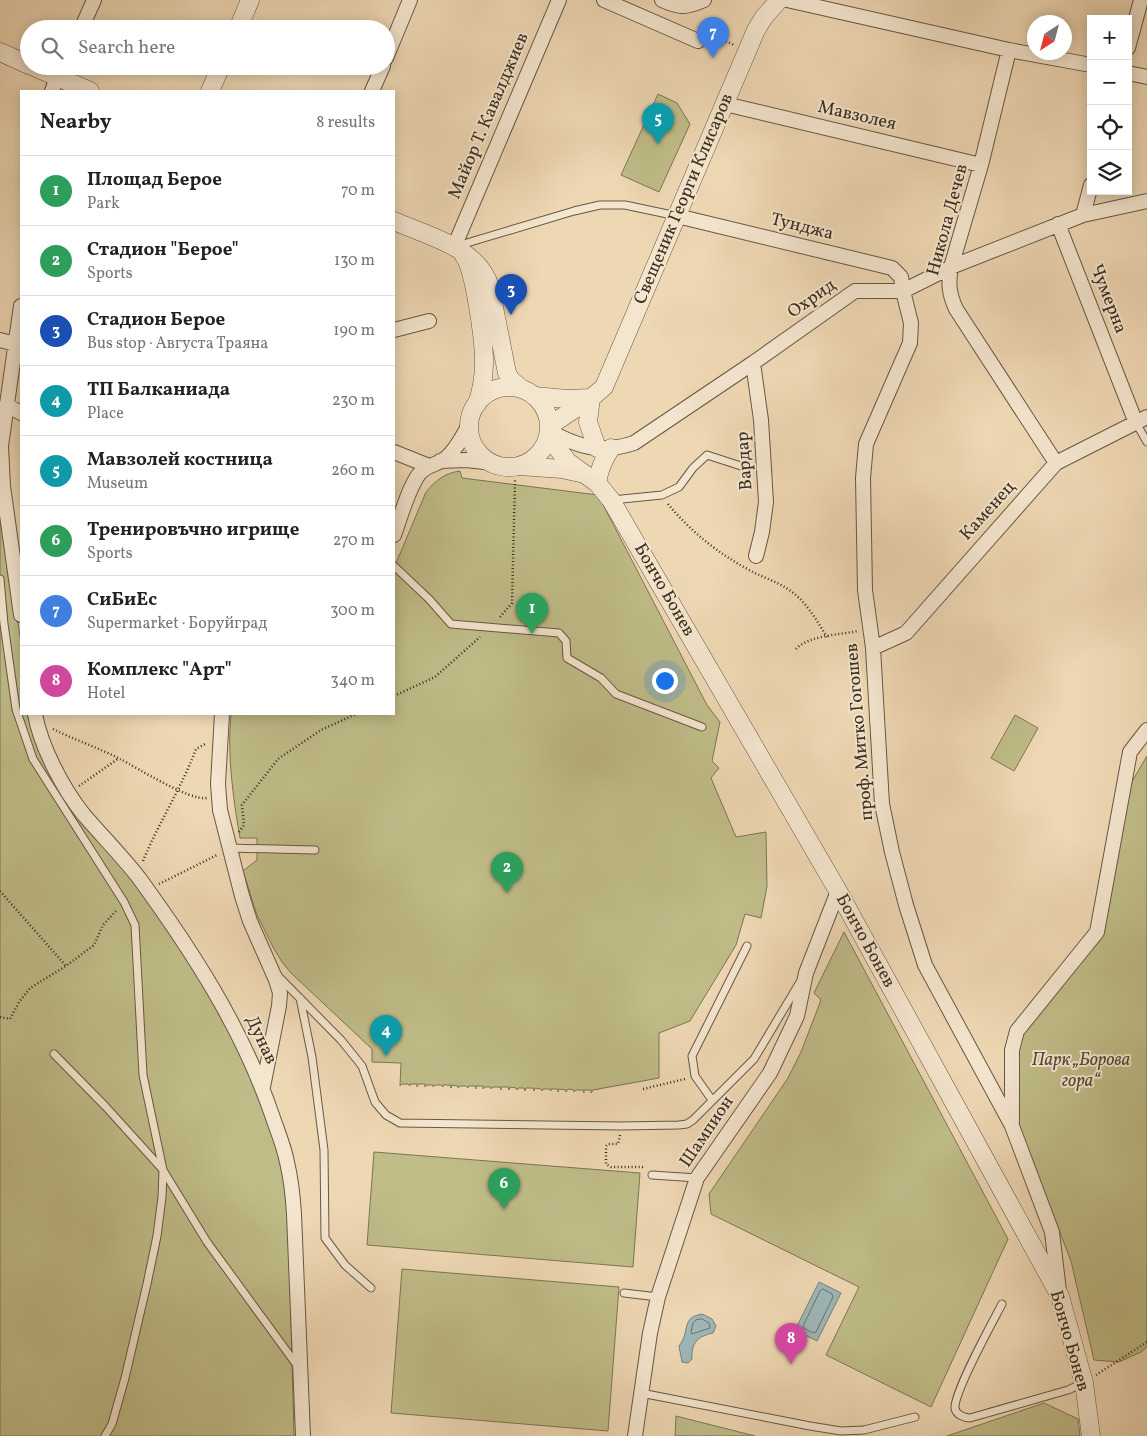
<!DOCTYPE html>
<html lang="en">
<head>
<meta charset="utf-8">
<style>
	:root { --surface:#fff; --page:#f6f6f6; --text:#222; --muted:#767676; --line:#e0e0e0; --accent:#8f2418 }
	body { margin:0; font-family:Vollkorn,serif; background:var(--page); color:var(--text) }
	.controls { position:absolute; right:15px; top:15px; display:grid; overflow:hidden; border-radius:0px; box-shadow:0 2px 12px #0003 }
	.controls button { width:45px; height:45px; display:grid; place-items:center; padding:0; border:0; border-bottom:1px solid var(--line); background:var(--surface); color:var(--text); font:25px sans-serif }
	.compass { position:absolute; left:1027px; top:15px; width:45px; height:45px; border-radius:50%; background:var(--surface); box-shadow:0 2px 12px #0003; rotate:216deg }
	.you { position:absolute; left:664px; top:680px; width:18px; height:18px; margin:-12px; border:4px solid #fff; border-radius:50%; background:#1a73e8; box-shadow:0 0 0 8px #1a73e833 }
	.badge { display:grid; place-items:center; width:32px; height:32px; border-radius:50%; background:var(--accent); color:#fff; font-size:16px; font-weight:700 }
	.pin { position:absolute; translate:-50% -41px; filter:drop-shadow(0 1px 2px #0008) }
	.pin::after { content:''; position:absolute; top:26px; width:18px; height:15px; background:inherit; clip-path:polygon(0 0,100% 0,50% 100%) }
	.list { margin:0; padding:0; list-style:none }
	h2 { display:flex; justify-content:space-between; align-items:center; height:65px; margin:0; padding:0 20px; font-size:21px }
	h2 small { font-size:16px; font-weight:400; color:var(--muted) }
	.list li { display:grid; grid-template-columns:32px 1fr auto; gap:15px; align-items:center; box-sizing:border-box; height:70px; padding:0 20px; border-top:1px solid var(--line) }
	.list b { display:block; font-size:19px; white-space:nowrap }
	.list p { margin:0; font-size:16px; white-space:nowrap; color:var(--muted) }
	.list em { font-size:16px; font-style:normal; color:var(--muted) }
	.icon { flex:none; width:28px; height:28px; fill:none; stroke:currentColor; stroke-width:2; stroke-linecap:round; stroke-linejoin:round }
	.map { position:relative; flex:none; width:1147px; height:1436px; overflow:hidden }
	.search { position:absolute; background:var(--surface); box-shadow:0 2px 12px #0003; left:20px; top:20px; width:375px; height:55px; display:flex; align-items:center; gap:12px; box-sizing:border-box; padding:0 18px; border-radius:28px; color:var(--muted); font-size:19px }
	.panel { position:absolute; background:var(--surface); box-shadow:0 2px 12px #0003; left:20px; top:90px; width:375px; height:625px; border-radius:0px }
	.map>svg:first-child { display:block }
	.green { fill:#bfbc88; stroke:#7c7554 }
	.water { fill:#9eb7b7; stroke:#76807a }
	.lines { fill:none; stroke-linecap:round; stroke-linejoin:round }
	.shore { stroke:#6c726b; stroke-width:1 }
	.service-casing { stroke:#665844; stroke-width:9 }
	.minor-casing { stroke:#665844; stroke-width:16 }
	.tertiary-casing { stroke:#665844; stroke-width:19 }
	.path { stroke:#392e1f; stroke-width:2.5; stroke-dasharray:1 2.5; stroke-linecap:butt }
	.service { stroke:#f4e5ce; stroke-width:7 }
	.minor { stroke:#f4e5ce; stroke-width:14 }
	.tertiary { stroke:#f4e5ce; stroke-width:18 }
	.labels { text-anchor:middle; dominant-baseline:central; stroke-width:4; stroke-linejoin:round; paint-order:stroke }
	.street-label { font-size:18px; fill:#392e1f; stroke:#f4e5ce }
	.park-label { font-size:18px; font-style:italic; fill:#544a34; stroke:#f4e5ce }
</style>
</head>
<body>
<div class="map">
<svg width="1147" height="1436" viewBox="0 0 1147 1436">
	<rect width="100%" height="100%" fill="#eed7b3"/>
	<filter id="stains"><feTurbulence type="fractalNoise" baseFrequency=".004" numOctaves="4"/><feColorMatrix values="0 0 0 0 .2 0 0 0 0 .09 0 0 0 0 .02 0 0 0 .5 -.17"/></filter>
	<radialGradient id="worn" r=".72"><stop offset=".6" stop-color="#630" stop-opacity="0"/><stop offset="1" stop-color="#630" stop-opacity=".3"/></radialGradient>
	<path class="green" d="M658,94L677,103L690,124L659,192L621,175Z
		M460,471L462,478L598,495L707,705L720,722L712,761L719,768L711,778L736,837L766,832L767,886L761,918L745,914L736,945L690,1021L659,1033V1078L593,1090L591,1093V1090H584V1093L583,1090H576L574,1092V1090L568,1089L566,1092V1090L559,1089L558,1092V1089H551V1091L549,1089H543L542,1091L541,1089L535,1088L534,1091L533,1088H526L525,1091L524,1088H518L517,1090L516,1088L510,1087L509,1090L508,1087H501V1090L500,1087H493L491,1089V1087H485L483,1089V1086H476V1089L475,1086H468V1088L466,1086H460L458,1088V1086L452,1085L451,1088L450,1085H443V1087L441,1085H435L433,1087V1085H426L425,1087V1084H418L417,1087V1084H410V1086L408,1084H402L400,1086L401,1063L372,1062V1049L291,973L282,962L274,949L257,915L243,871L257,860V838H240C233,798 227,754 231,714H394V568L426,492C436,480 445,473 460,471Z
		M0,509L21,642V714H32L35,729L123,868L159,915L230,1027L271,1127L282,1169L288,1207L294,1436H0Z
		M1015,715L1038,728L1014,771L991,758Z
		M1147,756V1347L1141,1352L1119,1362L1094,1360L1071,1261L1038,1176L1016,1125L1015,1049L1025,1027L1054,989L1099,942L1124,795Z
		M844,932L1008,1239L931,1407L826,1355L859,1287L711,1214L709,1194L788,1078L801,1052L821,1000L814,993Z
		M374,1152L640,1173L633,1267L367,1245Z
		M402,1269L619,1287L608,1431L391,1413Z
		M1044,1403L1078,1419L1080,1436H947Z
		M676,1416L755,1436H675Z"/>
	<path class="water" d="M819,1282L841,1293L817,1341L795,1330Z
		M702,1314L712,1319L716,1326L713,1333C698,1336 691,1343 692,1359L688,1363L682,1362L679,1346C691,1331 680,1318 702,1314Z"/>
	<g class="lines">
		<path class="shore" d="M823,1289L832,1294L833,1297L816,1332L813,1333L804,1328L803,1326L820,1291Z
			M702,1319L709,1323L710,1328L692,1334L691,1332L693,1323L696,1320Z"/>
		<g class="service-casing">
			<path id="service" d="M457,246L574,211L600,205H625L677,216
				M1136,423L1147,442
				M612,500L662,495L679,487L693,468L707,455L741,466
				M394,566L429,599L451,624L559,633L566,641L567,658L601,678L616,694L702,727
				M0,579L4,624L16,709L33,759L124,902L135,925L143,1075L163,1170L162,1197L157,1236L147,1284L125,1378L112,1424L105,1436
				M229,848L315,850
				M277,975L341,1040L362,1066L375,1102L386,1115L400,1123L621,1126L679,1125L687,1124L693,1120L754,1059L800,982
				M300,998L312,1057L324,1150L325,1238L345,1265L371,1288
				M54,1054L106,1107L163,1170L207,1242L299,1368
				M712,1100L695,1076L692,1056L747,946
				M652,1175L697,1178
				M624,1293L658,1297
				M1002,1304C992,1323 954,1392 955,1408C956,1415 965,1418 970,1418L1068,1390L1083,1383
				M641,1393L810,1426L841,1431L864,1430L915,1417"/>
		</g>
		<g class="minor-casing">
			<path id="minor" d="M604,0L698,41
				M662,0C680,8 686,8 704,0
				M787,0L1009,50L1091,65
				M82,27L94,0
				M1128,48L1141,0
				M1009,50L981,165L951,267C948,283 949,294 956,309L1056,463
				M386,58L410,0
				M1128,73L1147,77
				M52,91L57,77
				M372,91L383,66
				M725,104L981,165
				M1083,215L1091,185
				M677,216L892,268L901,277L903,291L911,323L910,343L866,444L863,478L865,590L873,648L882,804L892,852L906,905L925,965L1012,1126L1052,1232L1059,1291
				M1058,224L1136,423
				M454,247L559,0
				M21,306L1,446L3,486L21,615
				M394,330L429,321
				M0,340L15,344
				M753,363L761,420L766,502L762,532L756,556
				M6,405L21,413
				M549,431C578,447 601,454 634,443L753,363L855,291H903L951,267L1083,215L1147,201
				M394,452L429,466
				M440,461L466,460L494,463
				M394,535C401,516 408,489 419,474C427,464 438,465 446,458C457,449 463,435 470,423
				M873,648L906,633L1056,463L1147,417
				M35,714C41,747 63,789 84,815C102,836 122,856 139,878C193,952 242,1028 272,1115C277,1130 284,1146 287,1162C291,1179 293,1197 294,1214L303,1436
				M222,714L218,784L220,810L242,896L250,921L276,980L280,993L279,1006L263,1087
				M1012,1122V1050L1017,1031L1097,932L1130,752L1147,730
				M635,1436L650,1333L658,1297L697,1178L770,1073L797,1016L806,973L838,891"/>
		</g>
		<g class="tertiary-casing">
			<path id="tertiary" d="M238,29L250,0
				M0,52L29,65
				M32,66L90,91
				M210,91L221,66
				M394,221C428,236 478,247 490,287L507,373L511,380L522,389
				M464,256C475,271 484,341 484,362C484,376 482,390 477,404
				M469 427a40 40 0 1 1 80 0a40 40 0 1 1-80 0Z
				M535,396L566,399L591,398
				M591,398L588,422L597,448
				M549,426L591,398L604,387L756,30L764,17L779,0
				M548,436L568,462L597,483L611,500L838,891L1060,1296L1084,1383L1091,1436
				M519,466L562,469L580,473
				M597,483C599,469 603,460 611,448"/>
		</g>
		<path class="path" d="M710,34L734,45
			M668,504C691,532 719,554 751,571C764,578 779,582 792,592C807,603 817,621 827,637
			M500,617L512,603L515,480
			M796,649C809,635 839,635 858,631
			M394,696L435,677L480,637
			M53,729C75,740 99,748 120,759C138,768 189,801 207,798
			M79,786L119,758
			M239,832L244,825L242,805L278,759L321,730L356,714
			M143,861C159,822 182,787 196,749L207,743
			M159,884L217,855
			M0,891L66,966
			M0,1017L10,1019L19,1002L30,988L66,966L94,945L103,925L116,911
			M643,1089L685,1079
			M620,1135L618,1144H608L606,1146V1164L611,1167H644
			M1096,1375L1147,1342"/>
		<use href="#service" class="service"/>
		<use href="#minor" class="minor"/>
		<use href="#tertiary" class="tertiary"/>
	</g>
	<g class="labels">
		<g class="street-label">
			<text transform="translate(489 116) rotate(-67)">Майор Т. Кавалджиев</text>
			<text transform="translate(857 116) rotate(13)">Мавзолея</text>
			<text transform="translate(684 199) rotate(-67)">Свещеник Георги Клисаров</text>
			<text transform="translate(948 220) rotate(-75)">Никола Дечев</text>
			<text transform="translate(802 227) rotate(14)">Тунджа</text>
			<text transform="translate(812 299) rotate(-35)">Охрид</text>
			<text transform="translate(1108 299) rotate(69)">Чумерна</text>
			<text transform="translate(745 461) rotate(-94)">Вардар</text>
			<text transform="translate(988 511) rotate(-48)">Каменец</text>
			<text transform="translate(664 590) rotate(60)">Бончо Бонев</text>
			<text transform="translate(860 732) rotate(-95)">проф. Митко Гогошев</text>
			<text transform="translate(865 941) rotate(61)">Бончо Бонев</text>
			<text transform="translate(261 1040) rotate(65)">Дунав</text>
			<text transform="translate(707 1132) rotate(-56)">Шампион</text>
			<text transform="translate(1069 1341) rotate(74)">Бончо Бонев</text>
		</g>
		<g class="park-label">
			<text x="1081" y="1060">Парк „Борова<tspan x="1081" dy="21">гора“</tspan></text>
		</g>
	</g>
	<rect width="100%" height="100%" filter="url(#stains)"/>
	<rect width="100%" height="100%" fill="url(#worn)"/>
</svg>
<div class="controls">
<button>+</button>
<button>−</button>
<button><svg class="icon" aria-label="locate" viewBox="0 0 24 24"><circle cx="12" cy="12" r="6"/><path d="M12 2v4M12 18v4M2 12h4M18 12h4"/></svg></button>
<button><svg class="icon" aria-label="layers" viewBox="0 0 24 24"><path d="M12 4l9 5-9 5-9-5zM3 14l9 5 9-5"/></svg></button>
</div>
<svg class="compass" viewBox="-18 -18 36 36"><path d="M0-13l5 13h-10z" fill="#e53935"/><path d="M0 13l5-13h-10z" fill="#767676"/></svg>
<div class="you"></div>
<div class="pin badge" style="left:532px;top:634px;background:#2e9e5b">1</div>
<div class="pin badge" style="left:507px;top:893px;background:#2e9e5b">2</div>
<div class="pin badge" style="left:511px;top:315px;background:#1a4fb4">3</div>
<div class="pin badge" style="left:386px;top:1056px;background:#0f9aa8">4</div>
<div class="pin badge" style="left:658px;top:144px;background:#0f9aa8">5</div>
<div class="pin badge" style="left:504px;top:1209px;background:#2e9e5b">6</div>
<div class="pin badge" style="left:713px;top:58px;background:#3f7fe0">7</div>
<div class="pin badge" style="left:791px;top:1364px;background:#d1479c">8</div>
<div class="search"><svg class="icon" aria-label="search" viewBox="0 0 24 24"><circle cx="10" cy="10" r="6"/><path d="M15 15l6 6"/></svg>Search here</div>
<section class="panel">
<h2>Nearby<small>8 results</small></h2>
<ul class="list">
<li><span class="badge" style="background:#2e9e5b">1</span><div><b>Площад Берое</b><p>Park</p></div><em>70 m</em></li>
<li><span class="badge" style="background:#2e9e5b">2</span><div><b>Стадион &quot;Берое&quot;</b><p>Sports</p></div><em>130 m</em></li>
<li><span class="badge" style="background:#1a4fb4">3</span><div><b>Стадион Берое</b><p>Bus stop · Августа Траяна</p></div><em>190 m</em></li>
<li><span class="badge" style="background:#0f9aa8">4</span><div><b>ТП Балканиада</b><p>Place</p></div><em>230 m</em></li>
<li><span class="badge" style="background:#0f9aa8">5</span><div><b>Мавзолей костница</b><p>Museum</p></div><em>260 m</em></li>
<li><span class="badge" style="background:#2e9e5b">6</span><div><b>Тренировъчно игрище</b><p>Sports</p></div><em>270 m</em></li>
<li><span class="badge" style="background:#3f7fe0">7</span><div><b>СиБиЕс</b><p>Supermarket · Боруйград</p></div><em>300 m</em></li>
<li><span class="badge" style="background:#d1479c">8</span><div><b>Комплекс &quot;Арт&quot;</b><p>Hotel</p></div><em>340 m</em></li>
</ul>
</section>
</div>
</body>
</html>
